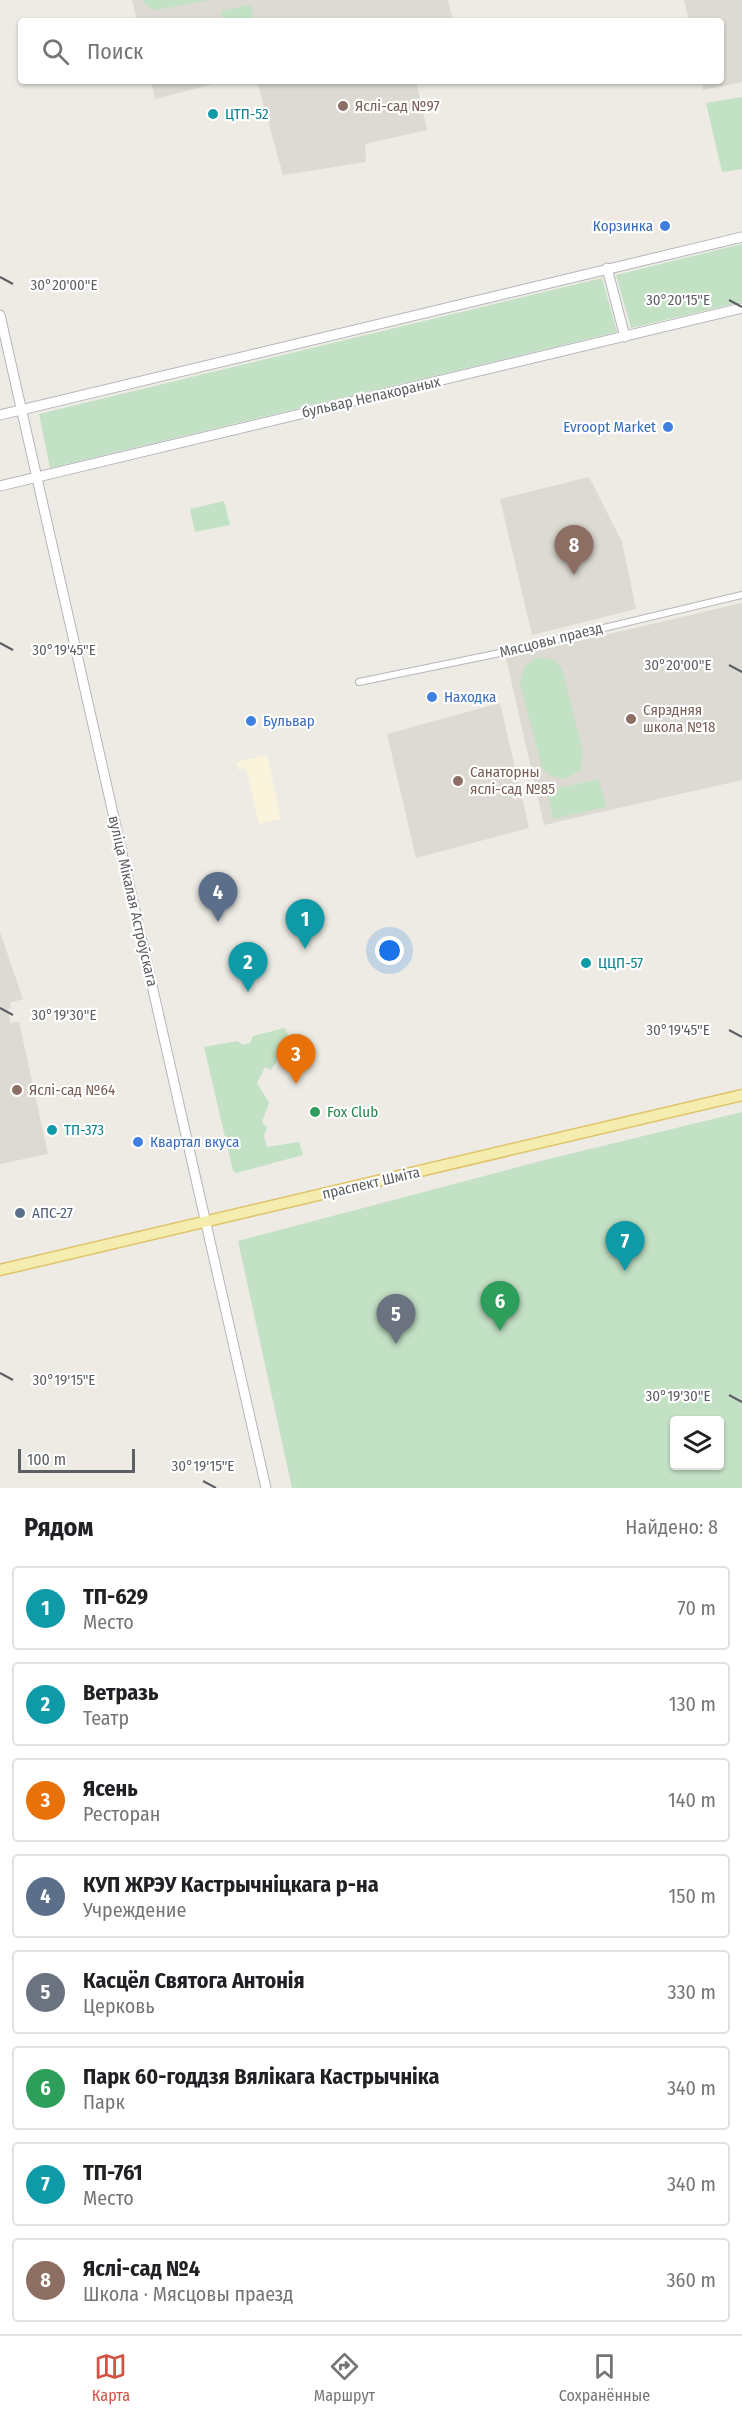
<!DOCTYPE html>
<html lang="ru">
<head>
<meta charset="utf-8">
<style>
	:root { --surface:#fff; --page:#f2f2f2; --text:#202124; --muted:#757577; --line:#e0e0e0; --accent:#d45242 }
	body { margin:0; font-family:"Fira Sans Condensed",sans-serif; background:var(--page); color:var(--text) }
	.controls { position:absolute; right:18px; bottom:18px; display:grid; overflow:hidden; border-radius:6px; box-shadow:0 2px 4px #0004 }
	.controls button { width:54px; height:54px; display:grid; place-items:center; padding:0; border:0; border-bottom:2px solid var(--line); background:var(--surface); color:var(--text); font:30px sans-serif }
	.scale { position:absolute; left:18px; bottom:15px; width:117px; box-sizing:border-box; padding-left:6px; border:3px solid #5c5f63; border-top:0; font-size:16px; line-height:21px; white-space:nowrap; color:#5c5f63; -webkit-text-stroke:4px #fff; paint-order:stroke }
	.you { position:absolute; left:390px; top:951px; width:21px; height:21px; margin:-15px; border:4px solid #fff; border-radius:50%; background:#1a73e8; box-shadow:0 0 0 9px #1a73e833 }
	.badge { display:grid; place-items:center; width:39px; height:39px; border-radius:50%; background:var(--accent); color:#fff; font-size:20px; font-weight:700 }
	.pin { position:absolute; translate:-50% -50px; filter:drop-shadow(0 2px 3px #0008) }
	.pin::after { content:''; position:absolute; top:32px; width:21px; height:18px; background:inherit; clip-path:polygon(0 0,100% 0,50% 100%) }
	.list { margin:0; padding:0; list-style:none }
	h2 { display:flex; justify-content:space-between; align-items:center; height:78px; margin:0; padding:0 24px; font-size:26px }
	h2 small { font-size:20px; font-weight:400; color:var(--muted) }
	.list li { display:grid; grid-template-columns:39px 1fr auto; gap:18px; align-items:center; box-sizing:border-box; height:84px; margin:0 12px 12px; padding:0 12px; border:2px solid var(--line); border-radius:6px }
	.list b { display:block; font-size:22px; white-space:nowrap }
	.list p { margin:0; font-size:20px; white-space:nowrap; color:var(--muted) }
	.list em { font-size:20px; font-style:normal; color:var(--muted) }
	.icon { flex:none; width:33px; height:33px; fill:none; stroke:currentColor; stroke-width:2; stroke-linecap:round; stroke-linejoin:round }
	.map { position:relative; flex:none; width:742px; height:1488px; overflow:hidden }
	.search { position:absolute; background:var(--surface); box-shadow:0 2px 4px #0004; left:18px; right:18px; top:18px; height:66px; display:flex; align-items:center; gap:15px; box-sizing:border-box; padding:0 21px; border-radius:6px; color:var(--muted); font-size:22px }
	.sheet { height:846px; background:var(--surface) }
	nav { display:flex; justify-content:space-around; align-items:center; box-sizing:border-box; height:84px; border-top:2px solid var(--line); background:var(--surface); font-size:16px; color:var(--muted) }
	nav a { display:grid; justify-items:center; gap:3px }
	nav .on { color:var(--accent) }
	.map>svg:first-child { display:block }
	.commercial { fill:#faf4dc }
	.education { fill:#dcdad2 }
	.green { fill:#c3e1c4; fill-rule:evenodd }
	.lines { fill:none; stroke-linecap:round; stroke-linejoin:round }
	.minor-casing { stroke:#b4b6b9; stroke-width:8 }
	.secondary-casing { stroke:#b3b6ba; stroke-width:11 }
	.primary-casing { stroke:#e0c369; stroke-width:13 }
	.minor { stroke:#fff; stroke-width:6 }
	.secondary { stroke:#fff; stroke-width:9 }
	.primary { stroke:#f5ecb0; stroke-width:10 }
	.ticks { fill:none; stroke:#5c5f63; stroke-width:2 }
	.education-dot { fill:#8d6e63; stroke:#fff; stroke-width:2 }
	.culture-dot { fill:#0f9aa8; stroke:#fff; stroke-width:2 }
	.shop-dot { fill:#3f7fe0; stroke:#fff; stroke-width:2 }
	.leisure-dot { fill:#2e9e5b; stroke:#fff; stroke-width:2 }
	.service-dot { fill:#5c6f8a; stroke:#fff; stroke-width:2 }
	.labels { text-anchor:middle; dominant-baseline:central; stroke-width:4.5; stroke-linejoin:round; paint-order:stroke }
	.education-label { font-size:15px; fill:#785e54; stroke:#fff; text-anchor:start }
	.culture-label { font-size:15px; fill:#0d838f; stroke:#fff; text-anchor:start }
	.shop-label { font-size:15px; fill:#366cbe; stroke:#fff; text-anchor:start }
	.street-label { font-size:15px; fill:#5c5f63; stroke:#fff }
	.leisure-label { font-size:15px; fill:#27864d; stroke:#fff; text-anchor:start }
	.service-label { font-size:15px; fill:#4e5e75; stroke:#fff; text-anchor:start }
	.ticks-label { font-size:15px; text-anchor:middle; fill:#5c5f63; stroke:#fff; stroke-width:4.5; stroke-linejoin:round; paint-order:stroke }
</style>
</head>
<body>
<div class="map">
<svg width="742" height="1488" viewBox="0 0 742 1488">
	<rect width="100%" height="100%" fill="#edebe4"/>
	<path class="commercial" d="M267,755L281,819L259,824L246,768L238,770L236,762Z"/>
	<path class="education" d="M132,0H448L453,21H137Z
		M684,0H742V82L703,90L702,81H721V21H689Z
		M151,81H225L155,99Z
		M257,81H416L427,130L365,144L366,162L283,175Z
		M589,477L622,542L636,609L532,635L500,499Z
		M742,603V780L544,825L506,658Z
		M500,703L529,828L416,858L387,734Z
		M0,932L23,999L10,1003L11,1008L8,1009L10,1023L19,1022L48,1154L0,1164Z"/>
	<path class="green" d="M143,0H210L156,10L148,7Z
		M251,5L254,21H223L221,11Z
		M742,97V169L722,172L706,103Z
		M742,244V302L631,328L616,275Z
		M602,278L617,332L50,468L39,414Z
		M224,501L230,525L195,532L190,509Z
		M537,657L554,660L562,669L583,753L580,770L566,779L550,776L542,768L520,683L524,667Z
		M599,779L606,807L553,819L547,791Z
		M285,1028L294,1048L282,1060L279,1058L271,1070L265,1067L257,1083L269,1103L262,1122L267,1128L264,1136L267,1147L299,1142L303,1155L236,1173L233,1171L204,1047L238,1041L242,1045L250,1043L253,1036Z
		M742,1112V1488H292L238,1241L549,1159ZM674,1420H720V1466H674Z"/>
	<g class="lines">
		<g class="minor-casing">
			<path id="minor" d="M359,682L495,654L742,595"/>
		</g>
		<g class="secondary-casing">
			<path id="secondary" d="M607,268L625,337
				M0,315L266,1488
				M0,415L742,237
				M0,486L742,308"/>
		</g>
		<g class="primary-casing">
			<path id="primary" d="M0,1270L742,1095"/>
		</g>
		<use href="#minor" class="minor"/>
		<use href="#secondary" class="secondary"/>
		<use href="#primary" class="primary"/>
	</g>
	<path class="ticks" d="M0,277L13,284M729,300L742,307M0,643L13,650M729,665L742,672M0,1008L13,1015M729,1030L742,1037M0,1373L13,1380M729,1395L742,1402M203,1481L216,1488"/>
	<g class="education-dot">
		<circle cx="343" cy="106" r="6"/>
		<circle cx="631" cy="719" r="6"/>
		<circle cx="458" cy="781" r="6"/>
		<circle cx="17" cy="1090" r="6"/>
	</g>
	<g class="culture-dot">
		<circle cx="213" cy="114" r="6"/>
		<circle cx="586" cy="963" r="6"/>
		<circle cx="52" cy="1130" r="6"/>
	</g>
	<g class="shop-dot">
		<circle cx="665" cy="226" r="6"/>
		<circle cx="668" cy="427" r="6"/>
		<circle cx="432" cy="697" r="6"/>
		<circle cx="251" cy="721" r="6"/>
		<circle cx="138" cy="1142" r="6"/>
	</g>
	<circle class="leisure-dot" cx="315" cy="1112" r="6"/>
	<circle class="service-dot" cx="20" cy="1213" r="6"/>
	<g class="labels">
		<g class="education-label">
			<text x="355" y="106">Яслі-сад №97</text>
			<text x="643" y="710">Сярэдняя<tspan x="643" dy="17">школа №18</tspan></text>
			<text x="470" y="772">Санаторны<tspan x="470" dy="17">яслі-сад №85</tspan></text>
			<text x="29" y="1090">Яслі-сад №64</text>
		</g>
		<g class="culture-label">
			<text x="225" y="114">ЦТП-52</text>
			<text x="598" y="963">ЦЦП-57</text>
			<text x="64" y="1130">ТП-373</text>
		</g>
		<g class="shop-label">
			<text x="653" y="226" text-anchor="end">Корзинка</text>
			<text x="656" y="427" text-anchor="end">Evroopt Market</text>
			<text x="444" y="697">Находка</text>
			<text x="263" y="721">Бульвар</text>
			<text x="150" y="1142">Квартал вкуса</text>
		</g>
		<g class="street-label">
			<text transform="translate(371 397) rotate(-13)">бульвар Непакораных</text>
			<text transform="translate(551 640) rotate(-14)">Мясцовы праезд</text>
			<text transform="translate(133 901) rotate(77)">вуліца Мікалая Астроўскага</text>
			<text transform="translate(371 1183) rotate(-13)">праспект Шміта</text>
		</g>
		<g class="leisure-label">
			<text x="327" y="1112">Fox Club</text>
		</g>
		<g class="service-label">
			<text x="32" y="1213">АПС-27</text>
		</g>
	</g>
	<g class="ticks-label">
		<text x="64" y="290">30°20'00"E</text>
		<text x="678" y="305">30°20'15"E</text>
		<text x="64" y="655">30°19'45"E</text>
		<text x="678" y="670">30°20'00"E</text>
		<text x="64" y="1020">30°19'30"E</text>
		<text x="678" y="1035">30°19'45"E</text>
		<text x="64" y="1385">30°19'15"E</text>
		<text x="678" y="1401">30°19'30"E</text>
		<text x="203" y="1471">30°19'15"E</text>
	</g>
</svg>
<div class="controls">
<button><svg class="icon" aria-label="layers" viewBox="0 0 24 24"><path d="M12 4l9 5-9 5-9-5zM3 14l9 5 9-5"/></svg></button>
</div>
<div class="scale">100 m</div>
<div class="you"></div>
<div class="pin badge" style="left:305px;top:949px;background:#0f9aa8">1</div>
<div class="pin badge" style="left:248px;top:992px;background:#0f9aa8">2</div>
<div class="pin badge" style="left:296px;top:1084px;background:#e8710a">3</div>
<div class="pin badge" style="left:218px;top:922px;background:#5c6f8a">4</div>
<div class="pin badge" style="left:396px;top:1344px;background:#6b7280">5</div>
<div class="pin badge" style="left:500px;top:1331px;background:#2e9e5b">6</div>
<div class="pin badge" style="left:625px;top:1271px;background:#0f9aa8">7</div>
<div class="pin badge" style="left:574px;top:575px;background:#8d6e63">8</div>
<div class="search"><svg class="icon" aria-label="search" viewBox="0 0 24 24"><circle cx="10" cy="10" r="6"/><path d="M15 15l6 6"/></svg>Поиск</div>
</div>
<section class="sheet">
<h2>Рядом<small>Найдено: 8</small></h2>
<ul class="list">
<li><span class="badge" style="background:#0f9aa8">1</span><div><b>ТП-629</b><p>Место</p></div><em>70 m</em></li>
<li><span class="badge" style="background:#0f9aa8">2</span><div><b>Ветразь</b><p>Театр</p></div><em>130 m</em></li>
<li><span class="badge" style="background:#e8710a">3</span><div><b>Ясень</b><p>Ресторан</p></div><em>140 m</em></li>
<li><span class="badge" style="background:#5c6f8a">4</span><div><b>КУП ЖРЭУ Кастрычніцкага р-на</b><p>Учреждение</p></div><em>150 m</em></li>
<li><span class="badge" style="background:#6b7280">5</span><div><b>Касцёл Святога Антонія</b><p>Церковь</p></div><em>330 m</em></li>
<li><span class="badge" style="background:#2e9e5b">6</span><div><b>Парк 60-годдзя Вялікага Кастрычніка</b><p>Парк</p></div><em>340 m</em></li>
<li><span class="badge" style="background:#0f9aa8">7</span><div><b>ТП-761</b><p>Место</p></div><em>340 m</em></li>
<li><span class="badge" style="background:#8d6e63">8</span><div><b>Яслі-сад №4</b><p>Школа · Мясцовы праезд</p></div><em>360 m</em></li>
</ul>
</section>
<nav>
<a class="on"><svg class="icon" aria-label="map" viewBox="0 0 24 24"><path d="M3 6l6-2 6 2 6-2v14l-6 2-6-2-6 2zM9 4v14M15 6v14"/></svg>Карта</a>
<a><svg class="icon" aria-label="directions" viewBox="0 0 24 24"><path d="M12 3l9 9-9 9-9-9zM9 14v-3h6M13 9l2 2-2 2"/></svg>Маршрут</a>
<a><svg class="icon" aria-label="saved" viewBox="0 0 24 24"><path d="M7 4h10v16l-5-4-5 4z"/></svg>Сохранённые</a>
</nav>
</body>
</html>
